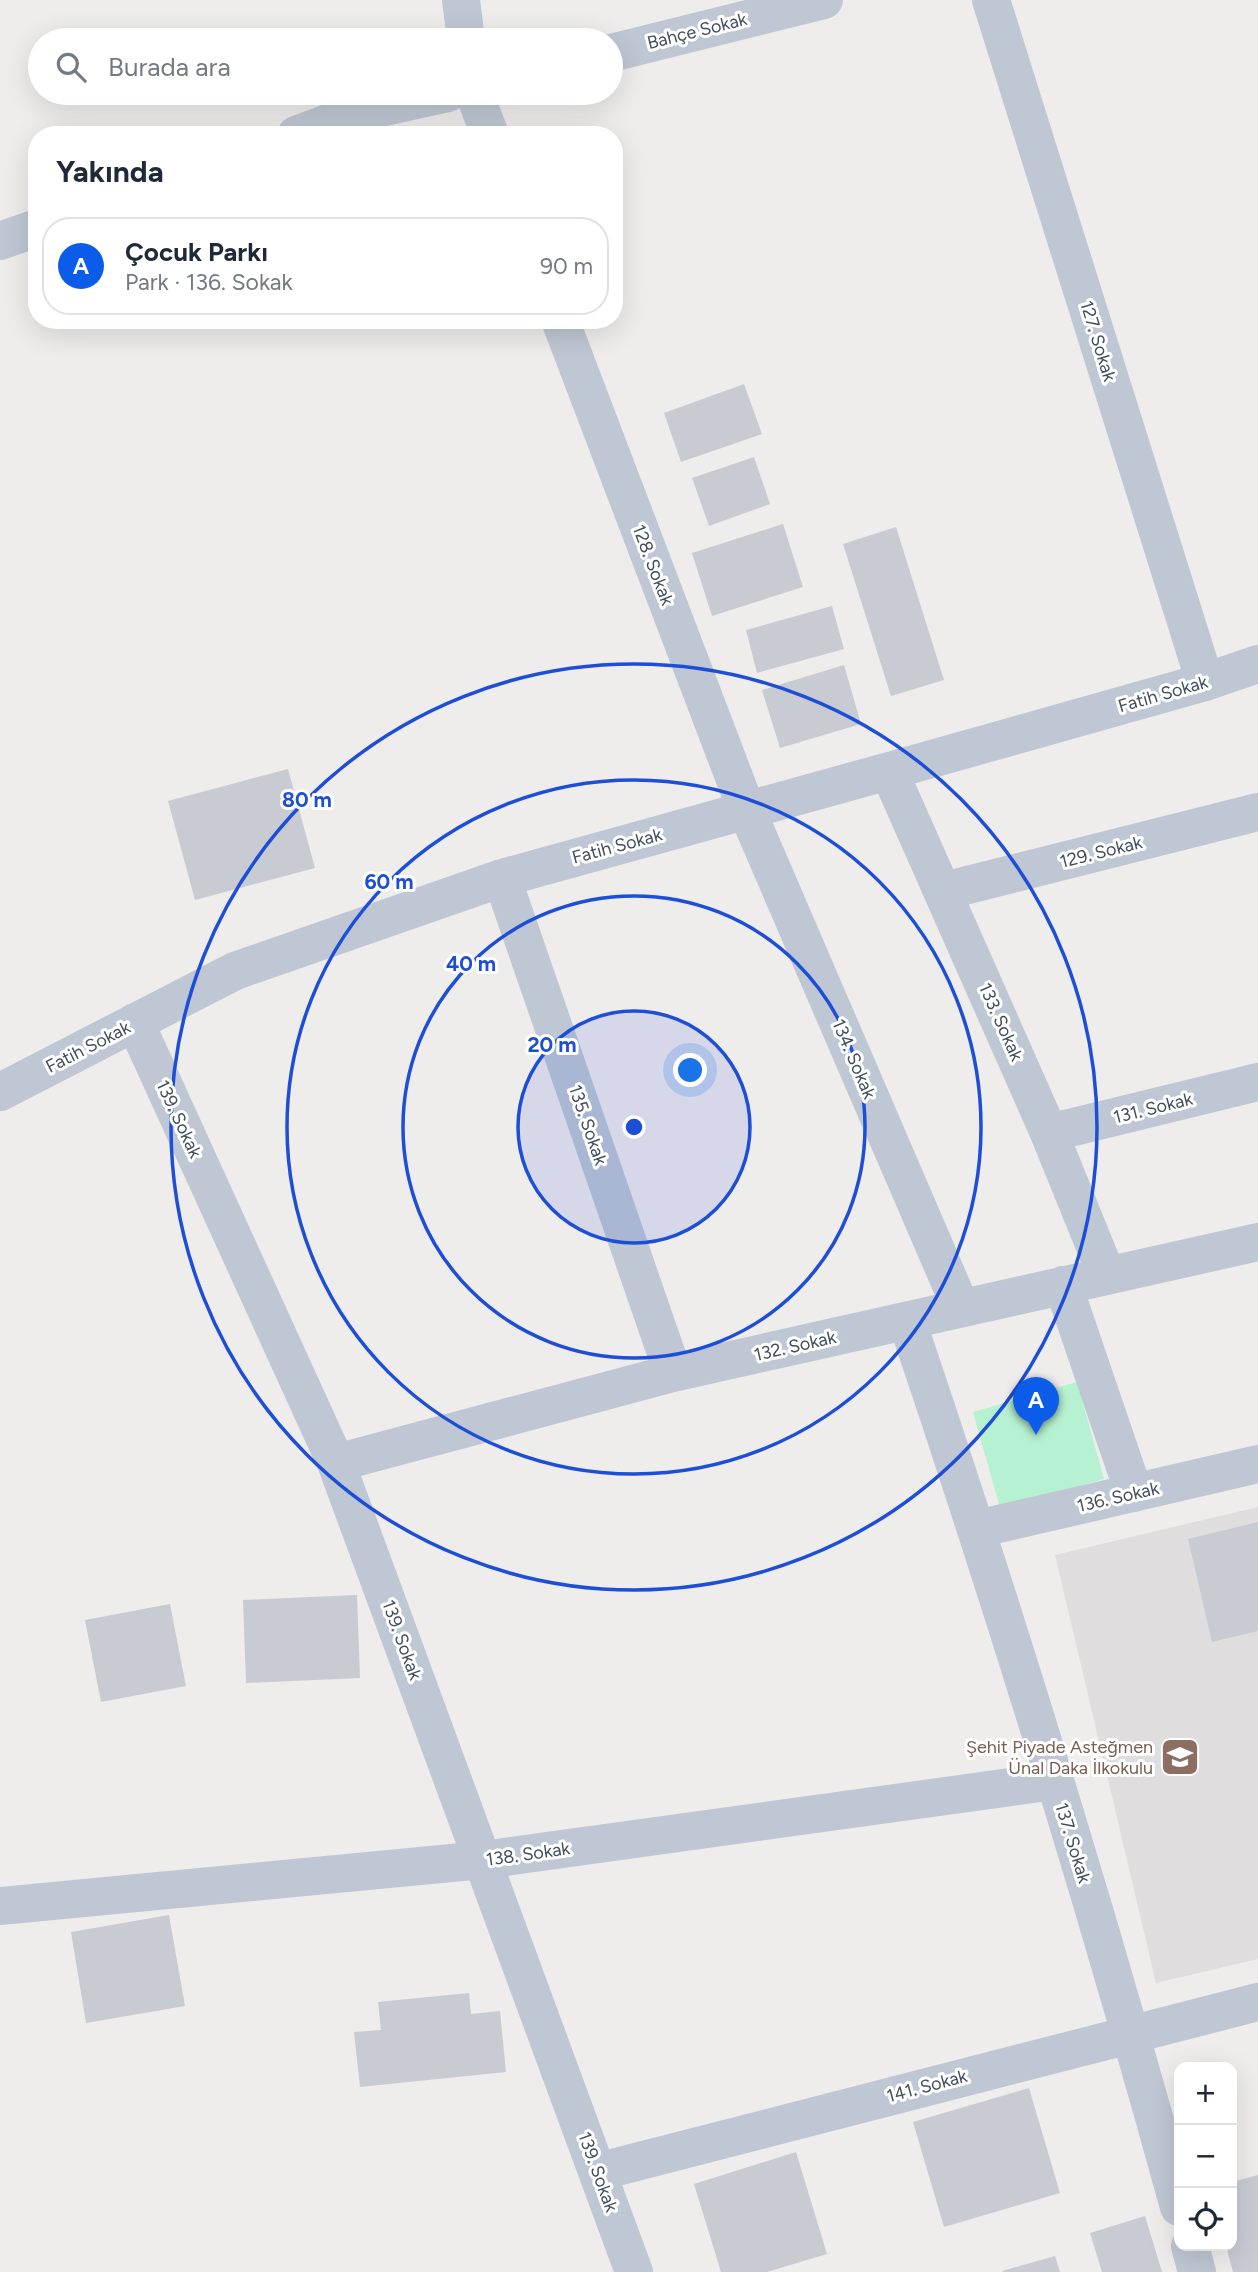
<!DOCTYPE html>
<html lang="tr">
<head>
<meta charset="utf-8">
<style>
	:root { --surface:#fff; --page:#f2f2f3; --text:#1f2937; --muted:#747a83; --line:#e0e1e3; --accent:#0c5cea }
	body { margin:0; font-family:Figtree,sans-serif; background:var(--page); color:var(--text) }
	.controls { position:absolute; right:21px; bottom:21px; display:grid; overflow:hidden; border-radius:14px; box-shadow:0 7px 28px #0002 }
	.controls button { width:63px; height:63px; display:grid; place-items:center; padding:0; border:0; border-bottom:2px solid var(--line); background:var(--surface); color:var(--text); font:35px sans-serif }
	.you { position:absolute; left:691px; top:1071px; width:24px; height:24px; margin:-18px; border:5px solid #fff; border-radius:50%; background:#1a73e8; box-shadow:0 0 0 10px #1a73e833 }
	.badge { display:grid; place-items:center; width:46px; height:46px; border-radius:50%; background:var(--accent); color:#fff; font-size:23px; font-weight:700 }
	.pin { position:absolute; translate:-50% -58px; filter:drop-shadow(0 2px 4px #0008) }
	.pin::after { content:''; position:absolute; top:37px; width:24px; height:21px; background:inherit; clip-path:polygon(0 0,100% 0,50% 100%) }
	.list { margin:0; padding:0; list-style:none }
	h2 { display:flex; justify-content:space-between; align-items:center; height:91px; margin:0; padding:0 28px; font-size:30px }
	h2 small { font-size:23px; font-weight:400; color:var(--muted) }
	.list li { display:grid; grid-template-columns:46px 1fr auto; gap:21px; align-items:center; box-sizing:border-box; height:98px; margin:0 14px 14px; padding:0 14px; border:2px solid var(--line); border-radius:28px }
	.list b { display:block; font-size:26px; white-space:nowrap }
	.list p { margin:0; font-size:23px; white-space:nowrap; color:var(--muted) }
	.list em { font-size:23px; font-style:normal; color:var(--muted) }
	.icon { flex:none; width:38px; height:38px; fill:none; stroke:currentColor; stroke-width:2; stroke-linecap:round; stroke-linejoin:round }
	.map { position:relative; flex:none; width:1258px; height:2272px; overflow:hidden }
	.search { position:absolute; background:var(--surface); box-shadow:0 7px 28px #0002; left:28px; top:28px; width:595px; height:77px; display:flex; align-items:center; gap:18px; box-sizing:border-box; padding:0 24px; border-radius:38px; color:var(--muted); font-size:26px }
	.panel { position:absolute; background:var(--surface); box-shadow:0 7px 28px #0002; left:28px; top:126px; width:595px; height:203px; border-radius:28px }
	.map>svg:first-child { display:block }
	.education { fill:#e0ddde }
	.green { fill:#b6f1d1 }
	.building { fill:#c8cbd2 }
	.lines { fill:none; stroke-linecap:round; stroke-linejoin:round }
	.street { stroke:#bec7d3; stroke-width:38 }
	.ring { fill:none; stroke:#1d4ed8; stroke-width:3.5 }
	.labels { text-anchor:middle; dominant-baseline:central; stroke-width:6; stroke-linejoin:round; paint-order:stroke }
	.street-label { font-size:18px; fill:#434e5b; stroke:#fff }
	.education-label { font-size:18px; fill:#785e54; stroke:#fff; text-anchor:end }
	.centre { fill:#1d4ed8; stroke:#fff; stroke-width:3.5 }
	.ring-label { font-size:21px; text-anchor:middle; font-weight:bold; fill:#1d4ed8; stroke:#fff; stroke-width:6; stroke-linejoin:round; paint-order:stroke }
</style>
</head>
<body>
<div class="map">
<svg width="1258" height="2272" viewBox="0 0 1258 2272">
	<rect width="100%" height="100%" fill="#efecec"/>
	<path class="education" d="M1258,1507V1959L1156,1983L1055,1555Z"/>
	<path class="green" d="M1077,1382L1104,1479L1000,1508L973,1412Z"/>
	<path class="building" d="M744,384L762,434L681,462L664,413Z
		M754,457L770,504L709,526L692,478Z
		M783,524L803,587L712,616L692,553Z
		M896,527L944,680L891,696L843,544Z
		M832,606L844,649L757,673L746,630Z
		M844,665L861,724L780,748L762,690Z
		M288,769L315,868L195,900L168,801Z
		M1258,1522V1631L1212,1642L1188,1539Z
		M357,1595L360,1678L246,1683L243,1600Z
		M170,1604L186,1686L101,1702L85,1620Z
		M169,1915L185,2006L86,2023L71,1932Z
		M469,1993L471,2014L500,2011L506,2072L360,2087L354,2032L381,2030L378,2002Z
		M1029,2088L1060,2193L944,2227L913,2122Z
		M796,2152L827,2254L767,2272H721L694,2184Z
		M1258,2175V2272H1233L1226,2246H1232V2182Z
		M1145,2216L1162,2272H1102L1090,2233Z
		M1055,2256L1060,2272H1003L1002,2271Z"/>
	<g class="lines">
		<path class="street" d="M461,0L466,40
			M991,0L1205,682
			M611,53L824,0
			M474,93L490,135
			M296,135L349,115L448,93
			M0,241L37,228
			M560,320L747,811L961,1308
			M889,771L1049,1133L1107,1276
			M502,878L673,1373
			M944,891L1258,812
			M135,1022L336,1463L634,2272
			M0,1092L235,971L502,878L889,771L1205,682L1258,664
			M1049,1133L1258,1082
			M1063,1285L1134,1493
			M907,1321C1006,1614 1097,1909 1179,2207
			M336,1463L673,1373L1258,1242
			M977,1529L1258,1464
			M0,1906L483,1860L1054,1781
			M597,2172L1258,2002
			M1190,2246L1197,2272"/>
	</g>
	<circle cx="634" cy="1127" r="116" fill="#1d4ed8" fill-opacity=".12"/>
	<g class="ring">
		<circle cx="634" cy="1127" r="116"/>
		<circle cx="634" cy="1127" r="231"/>
		<circle cx="634" cy="1127" r="347"/>
		<circle cx="634" cy="1127" r="463"/>
	</g>
	<defs>
		<g id="school-square" transform="scale(2.0125)"><rect x="-9" y="-9" width="18" height="18" rx="4" fill="#8d6e63" stroke="#fff"/><path d="M0-5L7-2L0 1L-7-2ZM-4 1L0 2.5L4 1V4Q0 6-4 4Z" fill="#fff"/></g>
	</defs>
	<g fill-rule="evenodd">
		<use href="#school-square" x="1180" y="1757"/>
	</g>
	<g class="labels">
		<g class="street-label">
			<text transform="translate(697 31) rotate(-14)">Bahçe Sokak</text>
			<text transform="translate(1098 341) rotate(73)">127. Sokak</text>
			<text transform="translate(653 565) rotate(69)">128. Sokak</text>
			<text transform="translate(1163 694) rotate(-16)">Fatih Sokak</text>
			<text transform="translate(617 846) rotate(-15)">Fatih Sokak</text>
			<text transform="translate(1101 852) rotate(-14)">129. Sokak</text>
			<text transform="translate(1001 1022) rotate(66)">133. Sokak</text>
			<text transform="translate(88 1047) rotate(-27)">Fatih Sokak</text>
			<text transform="translate(854 1059) rotate(67)">134. Sokak</text>
			<text transform="translate(1153 1108) rotate(-14)">131. Sokak</text>
			<text transform="translate(179 1119) rotate(65)">139. Sokak</text>
			<text transform="translate(588 1125) rotate(71)">135. Sokak</text>
			<text transform="translate(795 1346) rotate(-13)">132. Sokak</text>
			<text transform="translate(1118 1497) rotate(-13)">136. Sokak</text>
			<text transform="translate(402 1640) rotate(70)">139. Sokak</text>
			<text transform="translate(1073 1843) rotate(73)">137. Sokak</text>
			<text transform="translate(528 1854) rotate(-8)">138. Sokak</text>
			<text transform="translate(927 2086) rotate(-15)">141. Sokak</text>
			<text transform="translate(598 2172) rotate(70)">139. Sokak</text>
		</g>
		<g class="education-label">
			<text x="1153" y="1747">Şehit Piyade Asteğmen<tspan x="1153" dy="21">Ünal Daka İlkokulu</tspan></text>
		</g>
	</g>
	<circle cx="634" cy="1127" r="10" class="centre"/>
	<g class="ring-label">
		<text x="307" y="807">80 m</text>
		<text x="389" y="889">60 m</text>
		<text x="471" y="971">40 m</text>
		<text x="552" y="1052">20 m</text>
	</g>
</svg>
<div class="controls">
<button>+</button>
<button>−</button>
<button><svg class="icon" aria-label="locate" viewBox="0 0 24 24"><circle cx="12" cy="12" r="6"/><path d="M12 2v4M12 18v4M2 12h4M18 12h4"/></svg></button>
</div>
<div class="you"></div>
<div class="pin badge" style="left:1036px;top:1435px">A</div>
<div class="search"><svg class="icon" aria-label="search" viewBox="0 0 24 24"><circle cx="10" cy="10" r="6"/><path d="M15 15l6 6"/></svg>Burada ara</div>
<section class="panel">
<h2>Yakında<small></small></h2>
<ul class="list">
<li><span class="badge">A</span><div><b>Çocuk Parkı</b><p>Park · 136. Sokak</p></div><em>90 m</em></li>
</ul>
</section>
</div>
</body>
</html>
